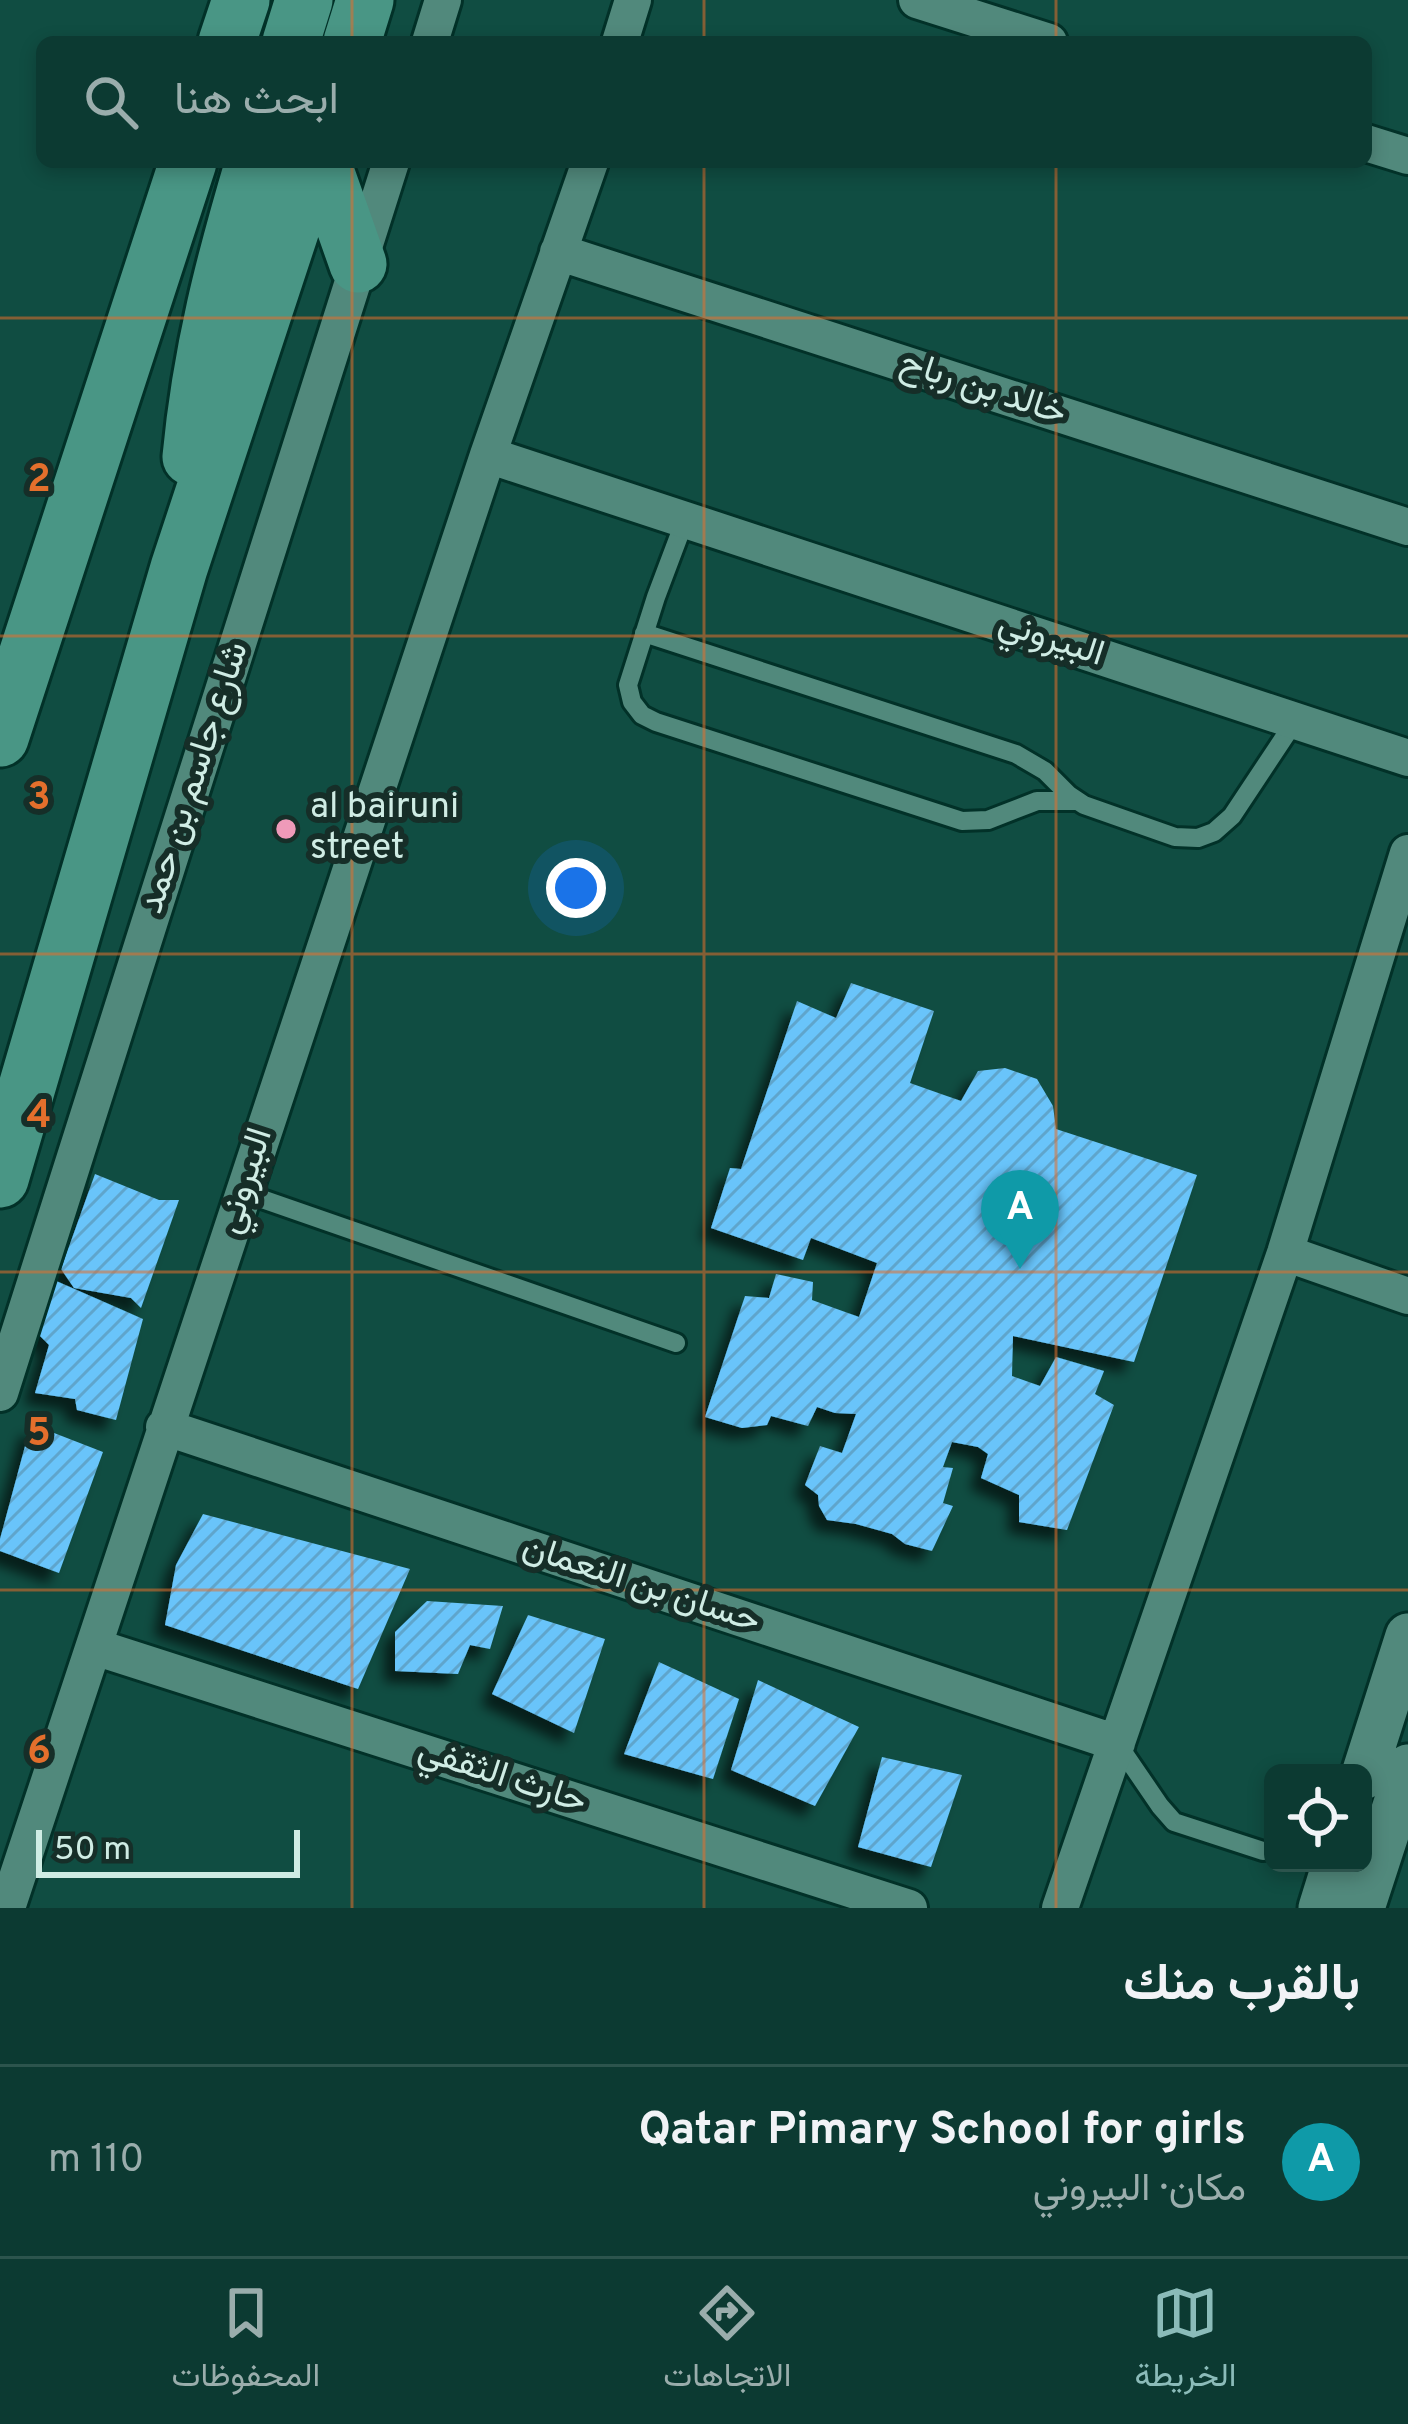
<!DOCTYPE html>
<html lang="ar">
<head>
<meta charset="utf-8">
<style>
	:root { --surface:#0c3a32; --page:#1a453e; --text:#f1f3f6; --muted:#9aadac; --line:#2c544d; --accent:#8bbbb9 }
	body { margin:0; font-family:Overpass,Vazirmatn,sans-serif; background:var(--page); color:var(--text); direction:rtl }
	.controls { position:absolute; right:36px; bottom:36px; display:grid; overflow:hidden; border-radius:18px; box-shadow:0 6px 18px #0003 }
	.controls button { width:108px; height:108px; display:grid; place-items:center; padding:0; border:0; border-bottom:3px solid var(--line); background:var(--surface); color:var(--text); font:60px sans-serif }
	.scale { position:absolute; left:36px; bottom:30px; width:264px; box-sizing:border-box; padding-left:12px; border:6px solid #cfece4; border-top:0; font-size:33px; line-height:42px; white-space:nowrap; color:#cfece4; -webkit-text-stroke:9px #162e28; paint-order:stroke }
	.you { position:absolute; left:576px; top:888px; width:42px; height:42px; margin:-30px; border:9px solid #fff; border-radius:50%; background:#1a73e8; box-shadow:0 0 0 18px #1a73e833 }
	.badge { display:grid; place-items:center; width:78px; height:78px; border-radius:50%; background:var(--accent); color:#fff; font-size:39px; font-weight:700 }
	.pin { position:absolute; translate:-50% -99px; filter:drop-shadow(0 3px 6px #0008) }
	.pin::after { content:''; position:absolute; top:63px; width:42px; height:36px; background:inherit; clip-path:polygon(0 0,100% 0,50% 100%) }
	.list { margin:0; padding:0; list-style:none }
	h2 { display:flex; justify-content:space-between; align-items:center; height:156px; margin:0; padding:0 48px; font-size:51px }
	h2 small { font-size:39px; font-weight:400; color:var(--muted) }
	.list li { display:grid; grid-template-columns:78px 1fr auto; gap:36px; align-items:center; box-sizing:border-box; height:192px; padding:0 48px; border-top:3px solid var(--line) }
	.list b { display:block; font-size:45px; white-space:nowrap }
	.list p { margin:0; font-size:39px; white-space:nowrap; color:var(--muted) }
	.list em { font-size:39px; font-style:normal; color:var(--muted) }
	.icon { flex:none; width:66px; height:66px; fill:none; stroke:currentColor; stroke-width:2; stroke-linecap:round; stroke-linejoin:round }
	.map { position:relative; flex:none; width:1408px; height:1908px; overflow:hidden; direction:ltr }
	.search { position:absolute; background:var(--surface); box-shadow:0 6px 18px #0003; left:36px; right:36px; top:36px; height:132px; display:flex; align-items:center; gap:30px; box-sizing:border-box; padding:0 42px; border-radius:18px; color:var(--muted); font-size:45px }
	.sheet { height:348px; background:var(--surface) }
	nav { display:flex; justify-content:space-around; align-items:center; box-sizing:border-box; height:168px; border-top:3px solid var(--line); background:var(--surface); font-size:33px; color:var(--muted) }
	nav a { display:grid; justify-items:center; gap:6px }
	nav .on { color:var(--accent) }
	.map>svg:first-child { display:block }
	.building { fill:url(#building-hatch); filter:url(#shadow) }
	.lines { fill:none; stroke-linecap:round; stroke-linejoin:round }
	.service-casing { stroke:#023128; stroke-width:24 }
	.minor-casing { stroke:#023128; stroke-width:42 }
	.tertiary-casing { stroke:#023128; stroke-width:51 }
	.primary-casing { stroke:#023128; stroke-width:63 }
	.service { stroke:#51897c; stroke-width:18 }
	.minor { stroke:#51897c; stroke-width:36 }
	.tertiary { stroke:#51897c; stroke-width:45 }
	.primary { stroke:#499685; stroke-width:57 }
	.grid { fill:none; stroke:#e46f2c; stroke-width:3; stroke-opacity:0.55 }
	.poi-dot { fill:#ef9ab9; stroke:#162e28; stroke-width:4.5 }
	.labels { text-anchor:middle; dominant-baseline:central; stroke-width:12; stroke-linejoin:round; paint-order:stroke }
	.street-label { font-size:36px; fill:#cfece4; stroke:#162e28 }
	.poi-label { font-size:36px; fill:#cfece4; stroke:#162e28; text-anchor:start }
	.grid-label { font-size:39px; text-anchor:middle; font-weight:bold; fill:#e46f2c; stroke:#162e28; stroke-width:12; stroke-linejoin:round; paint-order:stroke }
</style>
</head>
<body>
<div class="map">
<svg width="1408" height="1908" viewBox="0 0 1408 1908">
	<defs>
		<pattern id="building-hatch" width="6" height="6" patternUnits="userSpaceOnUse" patternTransform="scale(3)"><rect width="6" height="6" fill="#69c4fa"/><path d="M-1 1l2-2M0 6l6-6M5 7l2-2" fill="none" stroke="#5ea5cc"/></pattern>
		<filter id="shadow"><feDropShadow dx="-11" dy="11" stdDeviation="6" flood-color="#0009"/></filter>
	</defs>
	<rect width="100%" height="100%" fill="#104d42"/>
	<path class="building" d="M851,983L934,1011L910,1083L961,1101L978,1071L1005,1068L1037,1079L1053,1106L1056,1129L1197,1175L1134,1362L1013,1336L1012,1376L1040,1386L1056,1357L1104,1371L1095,1394L1114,1405L1067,1530L1019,1522V1495L981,1478L988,1454L978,1447L952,1442L943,1467L953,1468L943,1503L953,1506L932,1551L905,1544L892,1534L856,1524L827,1520L819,1506L818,1495L805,1485L820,1446L842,1453L856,1414L835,1413L817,1407L808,1426L771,1416L767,1425L742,1428L705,1417L745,1296L769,1298L776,1274L813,1282L812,1300L859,1317L877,1263L811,1238L803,1260L711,1228L730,1168L741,1169L797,1001L836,1018Z
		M95,1174L159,1200H179L141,1308L131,1298L74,1288L61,1269Z
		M47,1277L143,1319L116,1420L77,1410L75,1399L35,1393L49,1345L31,1327Z
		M31,1424L103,1452L59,1573L0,1551V1539Z
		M203,1514L410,1569L358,1689L165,1625L176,1565Z
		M427,1601L503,1606L490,1649L470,1645L458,1674L395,1671V1632Z
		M528,1615L605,1639L574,1733L492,1694Z
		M659,1662L739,1699L713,1779L624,1754Z
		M758,1680L859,1727L815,1806L731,1770Z
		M882,1757L962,1775L931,1867L858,1847Z"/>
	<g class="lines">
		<g class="service-casing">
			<path id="service" d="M685,520L656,597L628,685L632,702L642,715L656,722L962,821L988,820L1037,801H1077
				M644,633L1016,754L1045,771L1069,795L1084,805L1175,837L1198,838L1214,832L1232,816L1295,721
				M242,1192L676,1343
				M1117,1743L1160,1806L1174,1822L1263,1851"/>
		</g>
		<g class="minor-casing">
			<path id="minor" d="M917,0L1049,42
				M430,42L443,0
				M620,42L633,0
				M1366,143L1408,156
				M558,252L1408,527
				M488,455L1408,758
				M1285,1253L1408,1296
				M0,1393L391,162
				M164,1427L1117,1743
				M95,1647L909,1908
				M7,1908L488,455L590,162
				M1060,1908L1285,1253L1408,853"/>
		</g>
		<g class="tertiary-casing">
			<path id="tertiary" d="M1363,1777L1408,1636
				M1321,1908L1335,1863
				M1362,1908L1408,1767"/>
		</g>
		<g class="primary-casing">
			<path id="primary" d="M227,42L241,0
				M291,42L304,0
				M352,42L365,0
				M322,162L358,264
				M191,457C201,351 224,263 254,162
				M0,738L188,162
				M0,1179L179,568L313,162"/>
		</g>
		<use href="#service" class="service"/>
		<use href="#minor" class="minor"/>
		<use href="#tertiary" class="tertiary"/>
		<use href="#primary" class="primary"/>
	</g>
	<path class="grid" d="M352,0V42M704,0V42M1056,0V42M352,162V1908M704,162V1908M1056,162V1908M0,318H1408M0,636H1408M0,954H1408M0,1272H1408M0,1590H1408"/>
	<circle class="poi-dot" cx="286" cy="829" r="12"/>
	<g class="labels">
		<g class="street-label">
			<text transform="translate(983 389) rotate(18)">خالد بن رباح</text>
			<text transform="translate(1051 640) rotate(18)">البيروني</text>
			<text transform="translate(195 778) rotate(-72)">شارع جاسم بن حمد</text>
			<text transform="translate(246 1181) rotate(-72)">البيروني</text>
			<text transform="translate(641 1585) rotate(18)">حسان بن النعمان</text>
			<text transform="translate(502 1777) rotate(18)">حارث الثقفي</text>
		</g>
		<g class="poi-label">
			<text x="310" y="808">al bairuni<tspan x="310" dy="41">street</tspan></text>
		</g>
	</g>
	<g class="grid-label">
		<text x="39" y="491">2</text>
		<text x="39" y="809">3</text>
		<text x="39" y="1127">4</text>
		<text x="39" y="1445">5</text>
		<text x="39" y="1763">6</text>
	</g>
</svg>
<div class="controls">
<button><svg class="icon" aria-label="locate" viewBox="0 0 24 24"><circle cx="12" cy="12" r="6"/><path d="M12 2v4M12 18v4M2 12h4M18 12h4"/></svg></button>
</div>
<div class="scale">50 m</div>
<div class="you"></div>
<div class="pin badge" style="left:1020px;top:1269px;background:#0f9aa8">A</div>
<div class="search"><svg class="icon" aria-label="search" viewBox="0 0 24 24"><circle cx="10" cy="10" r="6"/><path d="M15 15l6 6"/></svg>ابحث هنا</div>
</div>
<section class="sheet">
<h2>بالقرب منك<small></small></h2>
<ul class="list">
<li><span class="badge" style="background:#0f9aa8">A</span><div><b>Qatar Pimary School for girls</b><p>مكان · البيروني</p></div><em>110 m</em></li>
</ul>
</section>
<nav>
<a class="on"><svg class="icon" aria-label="map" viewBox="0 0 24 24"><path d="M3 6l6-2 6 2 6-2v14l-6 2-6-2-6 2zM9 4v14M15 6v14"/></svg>الخريطة</a>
<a><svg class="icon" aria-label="directions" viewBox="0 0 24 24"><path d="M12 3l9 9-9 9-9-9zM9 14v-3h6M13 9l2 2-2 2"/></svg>الاتجاهات</a>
<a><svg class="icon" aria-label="saved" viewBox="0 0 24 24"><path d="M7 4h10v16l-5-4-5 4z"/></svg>المحفوظات</a>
</nav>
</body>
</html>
